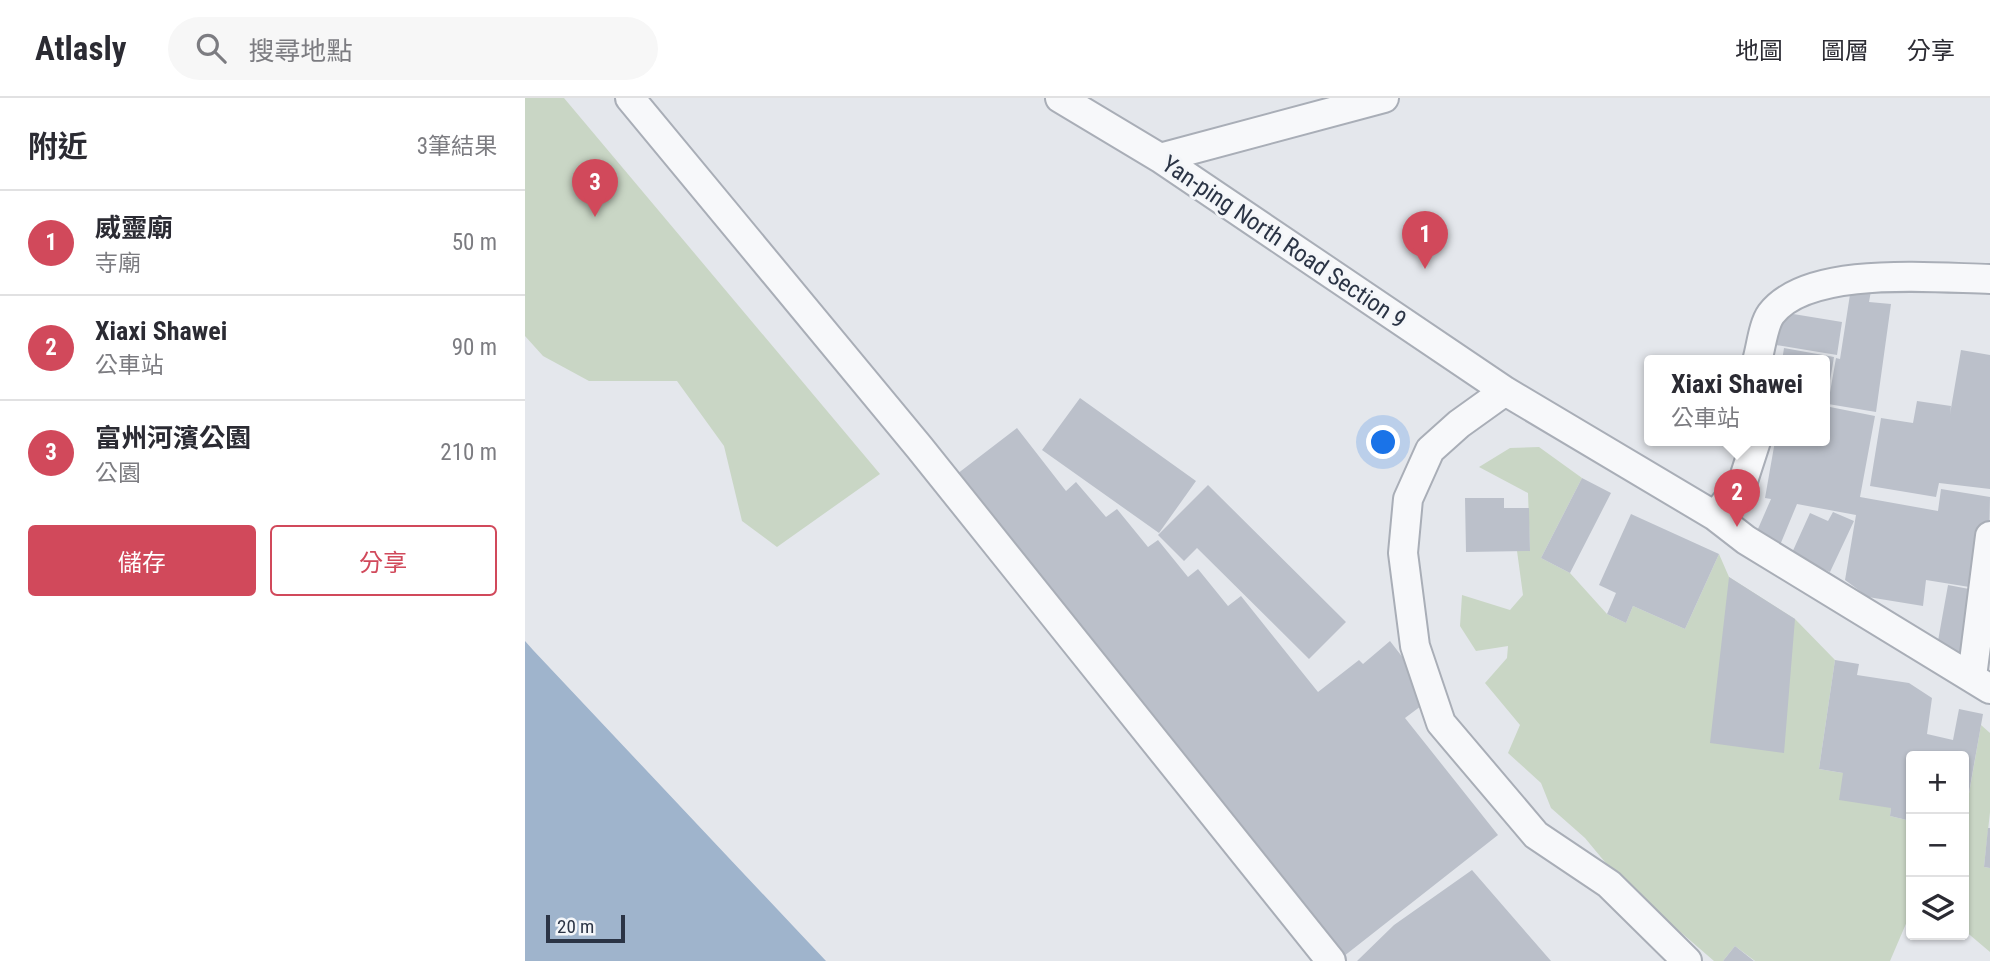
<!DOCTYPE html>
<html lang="zh-TW">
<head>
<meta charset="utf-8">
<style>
	:root { --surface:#fff; --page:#f7f7f7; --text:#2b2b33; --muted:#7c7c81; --line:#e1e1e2; --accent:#d1495b }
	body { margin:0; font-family:"Roboto Condensed","Noto Sans TC",sans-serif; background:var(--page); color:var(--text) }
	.controls { position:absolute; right:21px; bottom:21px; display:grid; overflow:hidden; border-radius:7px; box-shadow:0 2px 5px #0004 }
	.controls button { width:63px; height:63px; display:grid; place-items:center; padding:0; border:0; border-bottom:2px solid var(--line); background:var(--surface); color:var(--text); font:35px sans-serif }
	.scale { position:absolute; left:21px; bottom:18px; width:79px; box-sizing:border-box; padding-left:7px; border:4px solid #2b3445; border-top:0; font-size:19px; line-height:24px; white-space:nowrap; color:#2b3445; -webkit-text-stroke:5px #f4f6f9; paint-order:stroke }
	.you { position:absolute; left:859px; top:345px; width:24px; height:24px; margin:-18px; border:5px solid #fff; border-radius:50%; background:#1a73e8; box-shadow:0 0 0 10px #1a73e833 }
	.badge { display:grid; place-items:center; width:46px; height:46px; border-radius:50%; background:var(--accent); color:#fff; font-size:23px; font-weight:700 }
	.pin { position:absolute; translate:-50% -58px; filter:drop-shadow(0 2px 4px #0008) }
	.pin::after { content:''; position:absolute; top:37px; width:24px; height:21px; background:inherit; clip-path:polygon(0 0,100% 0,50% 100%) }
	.popup { position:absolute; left:1119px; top:257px; width:186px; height:91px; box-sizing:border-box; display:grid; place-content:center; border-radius:7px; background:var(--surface); filter:drop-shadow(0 2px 5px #0005); font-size:23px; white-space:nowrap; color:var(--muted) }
	.popup b { font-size:26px; color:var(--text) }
	.popup::after { content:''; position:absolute; left:50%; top:100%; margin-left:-14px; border:14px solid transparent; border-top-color:var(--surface) }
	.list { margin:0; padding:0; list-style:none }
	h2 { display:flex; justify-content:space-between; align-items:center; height:91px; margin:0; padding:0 28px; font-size:30px }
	h2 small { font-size:23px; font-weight:400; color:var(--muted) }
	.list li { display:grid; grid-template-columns:46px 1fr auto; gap:21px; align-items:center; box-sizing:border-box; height:105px; padding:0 28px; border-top:2px solid var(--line) }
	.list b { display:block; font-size:26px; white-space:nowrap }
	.list p { margin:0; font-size:23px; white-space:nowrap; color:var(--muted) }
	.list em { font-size:23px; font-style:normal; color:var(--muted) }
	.actions { display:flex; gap:14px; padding:21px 28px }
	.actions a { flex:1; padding:16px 0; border:2px solid var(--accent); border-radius:7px; text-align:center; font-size:24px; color:var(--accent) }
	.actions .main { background:var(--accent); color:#fff }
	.icon { flex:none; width:38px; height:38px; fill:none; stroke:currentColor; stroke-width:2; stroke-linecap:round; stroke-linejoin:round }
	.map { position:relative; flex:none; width:1465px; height:863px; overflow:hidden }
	header { display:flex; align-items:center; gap:42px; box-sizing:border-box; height:98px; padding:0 35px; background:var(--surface); border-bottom:2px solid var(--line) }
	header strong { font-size:33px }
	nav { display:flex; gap:38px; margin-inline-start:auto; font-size:24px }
	.search { width:490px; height:63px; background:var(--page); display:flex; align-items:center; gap:18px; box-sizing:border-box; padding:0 24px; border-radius:38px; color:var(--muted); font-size:26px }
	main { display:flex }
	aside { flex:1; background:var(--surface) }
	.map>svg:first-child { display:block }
	.green { fill:#c9d6c5 }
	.water { fill:#9fb4cc }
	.building { fill:#bbc0ca }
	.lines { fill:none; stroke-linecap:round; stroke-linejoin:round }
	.minor-casing { stroke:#a9aeb7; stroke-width:32 }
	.minor { stroke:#f7f8fa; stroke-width:28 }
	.labels { text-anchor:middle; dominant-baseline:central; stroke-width:6; stroke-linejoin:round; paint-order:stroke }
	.street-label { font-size:24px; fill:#2b3445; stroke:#f4f6f9 }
</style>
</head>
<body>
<header>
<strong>Atlasly</strong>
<div class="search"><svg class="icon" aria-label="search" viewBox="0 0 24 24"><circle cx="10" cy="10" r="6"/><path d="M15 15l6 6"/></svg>搜尋地點</div>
<nav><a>地圖</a><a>圖層</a><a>分享</a></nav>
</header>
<main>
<aside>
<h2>附近<small>3筆結果</small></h2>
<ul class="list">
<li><span class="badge">1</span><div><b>威靈廟</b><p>寺廟</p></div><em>50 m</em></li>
<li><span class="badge">2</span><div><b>Xiaxi Shawei</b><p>公車站</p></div><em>90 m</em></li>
<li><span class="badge">3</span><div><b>富州河濱公園</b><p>公園</p></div><em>210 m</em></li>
</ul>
<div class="actions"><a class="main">儲存</a><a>分享</a></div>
</aside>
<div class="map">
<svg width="1465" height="863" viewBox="0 0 1465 863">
	<rect width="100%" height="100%" fill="#e4e7ec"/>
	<path class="green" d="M0,0H39L355,376L252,449L217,423L199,348L152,283H64L18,258L0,238Z
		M1014,349L1057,380L1016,460L1045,475L1082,516L1101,525L1108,508L1160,531L1194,456L1204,479L1270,521L1310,562L1294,671L1318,675L1366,710L1365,718L1386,723V814L1365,863H1230L1210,848L1198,863H1189L1094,781L1060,740L1026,710L1016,685L983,655L995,627L960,585L982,560L983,548L951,553L935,528L937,497L985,512L998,497L992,453H1005L1003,395L954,369L985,350Z
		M1456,627L1465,635V714L1459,769L1465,770V854L1439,832V724Z"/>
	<path class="water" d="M0,543L8,552L301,863H0Z"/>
	<path class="building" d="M1326,190L1346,193L1344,204L1366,206L1351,314L1303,306L1311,260L1315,261Z
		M1256,214L1317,224L1312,257L1251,247Z
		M1259,250L1309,259L1301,306L1300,263H1257Z
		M1436,252L1465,257V391L1414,385L1411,399L1345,388L1356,320L1388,325L1392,303L1426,308L1425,316Z
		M555,300L671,383L634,435L517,352Z
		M1300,308L1350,318L1335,399L1413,413L1416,391L1465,399L1463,492L1401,482L1398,508L1343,499L1320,482L1331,417L1272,406L1253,452L1229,440L1246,401L1240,400L1250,343H1300Z
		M492,330L541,393L551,384L581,419L592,411L623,449L633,442L663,479L673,471L703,508L716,498L793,594L834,562L838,566L865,543L892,578L896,608L880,620L973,737L814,862L432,376Z
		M1057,380L1086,395L1045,475L1016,460Z
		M683,387L821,524L784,561L672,450L659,463L633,437Z
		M940,400H979V410H1004L1005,453L941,454Z
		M1308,414L1329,423L1305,474L1266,457L1285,415L1303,423Z
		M1106,416L1194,456L1160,531L1108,508L1101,525L1082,516L1091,495L1074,487Z
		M1204,479L1270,521L1259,655L1185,645Z
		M1423,487L1460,494L1448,561L1411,554Z
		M1310,562L1334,566L1332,577L1384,585L1407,600L1402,636L1428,642L1434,611L1458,616L1440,717L1439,658H1386V723L1365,718L1366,710L1314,702L1318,675L1294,671Z
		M1463,730H1465V770L1459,769Z
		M947,772L1026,863H832L869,827Z
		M1210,848L1229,863H1198Z"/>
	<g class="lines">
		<g class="minor-casing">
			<path id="minor" d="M105,0L394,349L806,863
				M535,0L635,60L980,293L1190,418L1221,442L1465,591
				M635,60L859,0
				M1232,263C1236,250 1238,227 1246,216C1283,167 1409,180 1465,181
				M980,293L934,326L905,352L883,401L878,455L890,548L916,625L1011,737L1084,786L1162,863
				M1190,418L1218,383L1231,343
				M1447,579L1465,438"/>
		</g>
		<use href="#minor" class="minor"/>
	</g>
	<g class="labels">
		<g class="street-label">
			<text transform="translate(759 144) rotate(34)">Yan-ping North Road Section 9</text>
		</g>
	</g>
</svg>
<div class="controls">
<button>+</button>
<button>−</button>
<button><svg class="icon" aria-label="layers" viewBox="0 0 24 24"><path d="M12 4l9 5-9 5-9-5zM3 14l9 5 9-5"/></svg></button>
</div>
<div class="scale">20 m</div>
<div class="you"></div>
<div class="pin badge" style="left:900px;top:171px">1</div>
<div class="pin badge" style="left:1212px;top:429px">2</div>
<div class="popup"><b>Xiaxi Shawei</b>公車站</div>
<div class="pin badge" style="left:70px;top:119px">3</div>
</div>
</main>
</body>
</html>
